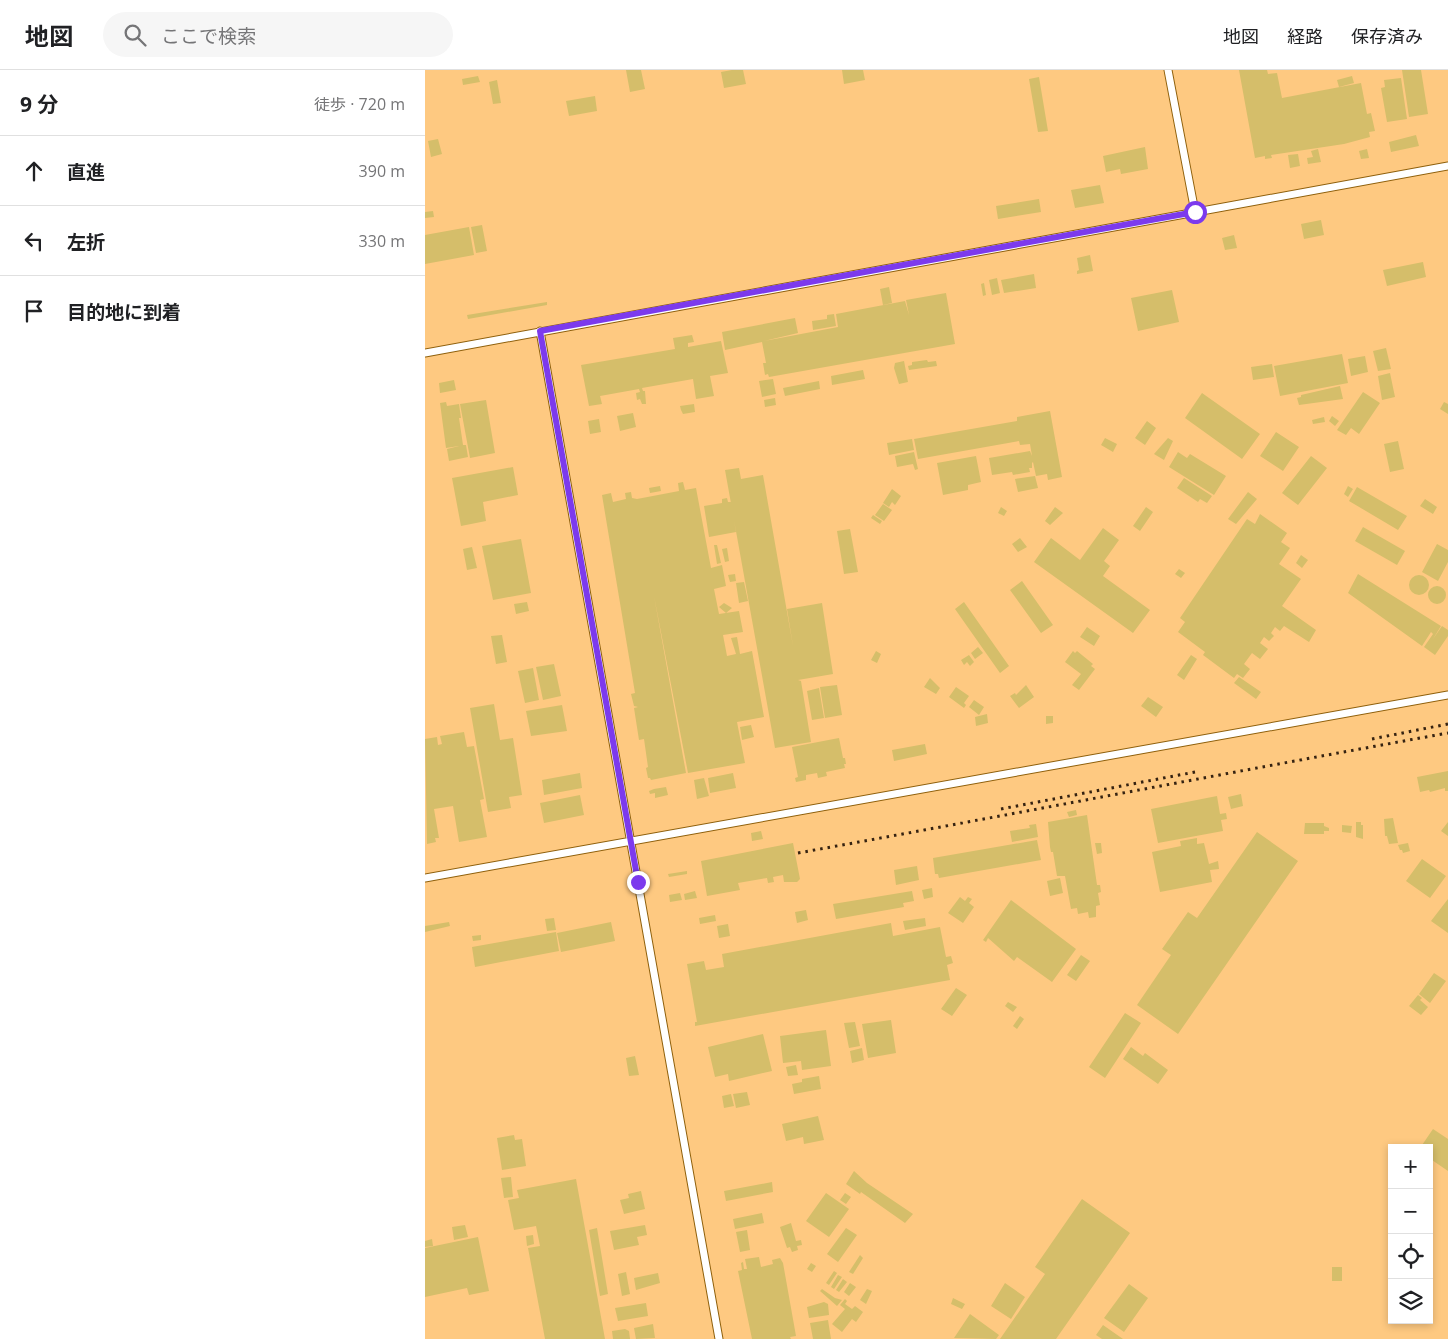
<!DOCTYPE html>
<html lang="ja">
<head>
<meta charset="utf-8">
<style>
	:root { --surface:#fff; --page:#f6f6f6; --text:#202124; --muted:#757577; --line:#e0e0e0 }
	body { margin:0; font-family:"Open Sans","Noto Sans JP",sans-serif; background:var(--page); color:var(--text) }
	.controls { position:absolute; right:15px; bottom:15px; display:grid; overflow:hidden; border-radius:0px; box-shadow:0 2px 8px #0003 }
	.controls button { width:45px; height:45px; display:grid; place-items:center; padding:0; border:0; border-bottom:1px solid var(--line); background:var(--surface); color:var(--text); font:25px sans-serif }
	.stop { position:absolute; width:15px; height:15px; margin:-11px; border:4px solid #7c3aed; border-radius:50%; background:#fff }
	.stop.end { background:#7c3aed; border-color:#fff; box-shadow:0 1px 5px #0008 }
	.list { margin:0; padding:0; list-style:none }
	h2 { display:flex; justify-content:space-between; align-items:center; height:65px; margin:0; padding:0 20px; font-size:21px }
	h2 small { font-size:16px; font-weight:400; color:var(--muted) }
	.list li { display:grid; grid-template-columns:32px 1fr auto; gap:15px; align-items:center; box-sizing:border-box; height:70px; padding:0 20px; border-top:1px solid var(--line) }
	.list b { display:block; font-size:19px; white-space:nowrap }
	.list em { font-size:16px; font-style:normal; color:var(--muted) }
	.icon { flex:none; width:28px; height:28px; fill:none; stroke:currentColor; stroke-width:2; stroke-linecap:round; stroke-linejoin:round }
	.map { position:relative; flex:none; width:1023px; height:1269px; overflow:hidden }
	header { display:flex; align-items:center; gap:30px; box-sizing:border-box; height:70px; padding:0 25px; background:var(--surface); border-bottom:1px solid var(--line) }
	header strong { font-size:24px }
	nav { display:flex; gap:28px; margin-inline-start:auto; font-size:18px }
	.search { width:350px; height:45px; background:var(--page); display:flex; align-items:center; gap:12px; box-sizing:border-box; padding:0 18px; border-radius:28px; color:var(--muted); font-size:19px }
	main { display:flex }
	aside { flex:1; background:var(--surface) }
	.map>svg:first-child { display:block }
	.building { fill:#d5be6a }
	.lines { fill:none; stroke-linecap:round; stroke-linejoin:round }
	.service-casing { stroke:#8f600c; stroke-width:9 }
	.service { stroke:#fff; stroke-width:7 }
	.rail { stroke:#352211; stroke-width:3; stroke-dasharray:2.5 5; stroke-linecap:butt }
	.route { stroke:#7c3aed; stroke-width:6 }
</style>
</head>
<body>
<header>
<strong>地図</strong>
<div class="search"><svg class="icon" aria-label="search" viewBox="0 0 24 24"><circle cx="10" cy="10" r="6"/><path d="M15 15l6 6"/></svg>ここで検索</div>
<nav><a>地図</a><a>経路</a><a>保存済み</a></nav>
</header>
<main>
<aside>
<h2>9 分<small>徒歩 · 720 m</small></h2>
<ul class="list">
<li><svg class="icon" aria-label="ahead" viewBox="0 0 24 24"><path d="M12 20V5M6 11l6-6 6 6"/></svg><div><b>直進</b></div><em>390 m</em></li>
<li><svg class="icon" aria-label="left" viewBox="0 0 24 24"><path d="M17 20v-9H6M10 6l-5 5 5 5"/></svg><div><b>左折</b></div><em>330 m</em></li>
<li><svg class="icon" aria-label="arrive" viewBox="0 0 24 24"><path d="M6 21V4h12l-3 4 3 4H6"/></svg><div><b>目的地に到着</b></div></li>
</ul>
</aside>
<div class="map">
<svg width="1023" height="1269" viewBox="0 0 1023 1269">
	<rect width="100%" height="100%" fill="#fec981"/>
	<path class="building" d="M201,0H216L220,19L205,22Z
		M307,0H318L321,14L299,18L296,2Z
		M417,0H438L440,10L419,14Z
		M814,0H842L843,4L852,3L857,28L936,13L942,44L946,43L950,61L944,62L945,67L919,74L846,85L847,88L840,89V86L830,88Z
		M977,0H996L1003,44L984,47Z
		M53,6L55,12L38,15L37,9Z
		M927,6L929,13L914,17L912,10Z
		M614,7L623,61L613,62L604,9Z
		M976,8L982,49L962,52L956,18L960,17L959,10Z
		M72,10L76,33L68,34L64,12Z
		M170,26L172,41L144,46L141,31Z
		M991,65L994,76L966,82L964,72Z
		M13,69L17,84L6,87L3,71Z
		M720,77L723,99L696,104L695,99L681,102L678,86Z
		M893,79L896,92L883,94L882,88L888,87L886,81Z
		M942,79L944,88L936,89L934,81Z
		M873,84L875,96L865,98L863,85Z
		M675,115L679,133L650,138L646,120Z
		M614,129L616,142L573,149L571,136Z
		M8,141L9,147L0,148V142Z
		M896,150L899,165L879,169L876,154Z
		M57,155L62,181L51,183L46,157Z
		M44,157L49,185L0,194V165Z
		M809,165L812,178L800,180L797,168Z
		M665,185L668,201L652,204V201L654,200L652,188Z
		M998,192L1001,207L962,216L958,200Z
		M609,204L611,218L579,223L576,210Z
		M572,208L575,223L567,225L564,210Z
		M559,213L561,225L558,226L556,214Z
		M464,217L467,233L458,235L455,219Z
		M747,220L754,252L713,261L706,228Z
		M521,223L530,274L344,307L343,304L340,305L338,293H341L337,272L300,280L297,262L370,248L373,263L339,271L413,257L411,244L480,231L484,245L481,230Z
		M122,232V235L43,249L42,245Z
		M409,244L411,256L388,260L387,251L402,249V245Z
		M267,265L269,272L263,273V277L296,271L303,303L285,306L289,326L271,329L268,309L217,318L218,321H220L221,334H217L215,329L212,330L211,323L215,322L214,319L175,326L177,334L164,336L156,295L250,279L248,268Z
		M961,278L966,299L953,301L948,281Z
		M917,284L923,313L855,326L849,296Z
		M940,286L943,302L926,306L923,289Z
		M502,290L503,292L511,291L512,296L484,300L483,296L487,295V292Z
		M479,291L483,312L474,314L469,298L470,293Z
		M847,294L849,307L828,310L826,297Z
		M438,300L440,309L407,315L406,306Z
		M965,303L970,327L957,330L953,306Z
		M348,309L351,324L337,327L334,311Z
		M29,310L31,320L15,323L14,313Z
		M394,311L395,319L360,326L358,318Z
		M915,316L918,329L874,335L872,328L876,327V325Z
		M938,322L955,333L934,364L926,358L921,365L912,360Z
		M777,323L835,364L817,389L760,348Z
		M350,328L351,335L340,337L339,330Z
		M61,330L70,383L45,388L35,334Z
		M21,332L22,336L34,334L36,348H34L38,375H41L43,387L24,391L22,379L34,376L21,378L15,333Z
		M1019,332L1023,334V344L1015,339Z
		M269,334L270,342L258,344L256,340L255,336Z
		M625,341L637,407L623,410L622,404L611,406L608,392L607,393V398H604L605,402L588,405L587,402L567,405L564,388L605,381L607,386L605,374L595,375L594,371L493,389L489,369L592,351V347Z
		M208,343L211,357L195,361L192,346Z
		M907,346L914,351L910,356L904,351Z
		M899,347L900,352L888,354L887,350Z
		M174,349L176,362L165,364L163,351Z
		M722,351L731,358L720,375L710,368Z
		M851,362L874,377L858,401L835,386Z
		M680,368L692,374L688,382L676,375Z
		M743,368L748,371L739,390L729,384Z
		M487,369L489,380L464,385L462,373Z
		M973,371L979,399L965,402L959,374Z
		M489,382L493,399L490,400L488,394L472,397L470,386Z
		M753,382L762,388L765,384L801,406L789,425L744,397Z
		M551,386L556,412L543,415V420L518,425L512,393Z
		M886,386L902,398L873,435L857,423Z
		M88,397L93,425L58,432L61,451L36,456L27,408Z
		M314,398L316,409L338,405L368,576L362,539L397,533L408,604L373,610L376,611L386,672L350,678L300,400Z
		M610,406L613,418L593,422L590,409Z
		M759,408L787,426L782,433L775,429L773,432L752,418Z
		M258,412L260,420L271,418L286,498L297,495L301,516L289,519L294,544L314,541L318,562L298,565L302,586L311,584L306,568L312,567L315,584L327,581L339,647L312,652L320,693L263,703L229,526L261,703L226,710L225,708H223L221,698L223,697L219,669L214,670L209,638L213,637L209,636L206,624L210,623L177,425L186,423L188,432L201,429L200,423L206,422L207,428L212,429L254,421L253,413Z
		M235,416L236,421L225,423L224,418Z
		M923,416L928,419L923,427L919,424Z
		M932,417L982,446L973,460L924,431Z
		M467,419L476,426L470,435L467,432L464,437L458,433Z
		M823,422L832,429L811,454L803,449Z
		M302,428L303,432H306L311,462L284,467L279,436L297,433V429Z
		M1000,429L1012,437L1008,444L995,436Z
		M458,434L467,440L459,451L450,445Z
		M576,437L582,441L579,446L573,443Z
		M630,437L638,443L625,455L620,451Z
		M721,437L728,442L715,461L708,456Z
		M835,444L862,463L856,472L865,478L854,494L876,509L857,536L891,560L884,572L859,556L855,561L850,557L846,563L849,566L844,571L839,567L835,573L843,579L835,589L827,583L819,594L825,599L818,608L812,604L809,608L778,585L780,582L753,562L760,552L755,548L822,449L830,454Z
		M448,445L457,451L455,454L446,448Z
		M938,457L980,481L972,495L930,471Z
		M678,458L694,470L679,491L685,496L678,506L725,540L708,563L609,492L626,468L655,490Z
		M425,459L433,502L419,504L412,461Z
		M595,468L602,477L593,482L587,474Z
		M96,469L106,523L68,530L57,476Z
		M1012,474L1023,480V492L1013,511L997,502Z
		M289,475H292L296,493L292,494Z
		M47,477L52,498L42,500L38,479Z
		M302,478L304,491L300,492L297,479Z
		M876,485L883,490L877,498L871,493Z
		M754,499L760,503L756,508L750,504Z
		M310,504L311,511L305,512L303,505Z
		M933,504L1016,556L1008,569L1017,556L1023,560V566L1010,585L999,577L1008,564L1006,562L997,576L923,523Z
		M984 515a10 10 0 1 1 20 0a10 10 0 1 1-20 0Z
		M597,511L628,555L616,563L585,520Z
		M319,512L323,531L314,533L311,513Z
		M1003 525a9 9 0 1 1 18 0a9 9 0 1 1-18 0Z
		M102,532L104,541L91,544L89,534Z
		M539,532L584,596L575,603L530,539Z
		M299,533L307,538L301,543L294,537Z
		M662,557L675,566L669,576L655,567Z
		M77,565L82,592L71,594L66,566Z
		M553,577L558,583L550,589L546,583Z
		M451,581L456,584L452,593L446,590Z
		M648,581L650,583L652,581L668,594L666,596L670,599L654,620L647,615L656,604L640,592Z
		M544,585L549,592L545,596L542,592L539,595L536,590Z
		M766,585L772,589L759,610L752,605Z
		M129,594L136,626L118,630L111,597Z
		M108,598L114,630L100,633L93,601Z
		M814,607L836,622L831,629L809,613Z
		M505,608L515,618L511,624L499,617Z
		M412,615L417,645L400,648L395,617Z
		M601,615L609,627L594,638L585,626L590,623L591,625Z
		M531,617L544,626L539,633L541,635L539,638L524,627Z
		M394,618L399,648L387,650L382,621Z
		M723,627L738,637L731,647L716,636Z
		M549,630L559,637L554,645L544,637Z
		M69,634L75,670L88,668L97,725L84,727L86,738L63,742L45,638Z
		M137,635L142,661L106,666L101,641Z
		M562,644L563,653L551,656L550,647Z
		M621,646H628V653L621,654Z
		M326,655L329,667L317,670L315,657Z
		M39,662L42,677L49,676L59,729L55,730L62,767L34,772L28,736L9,739L14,768H10L11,772L2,774L0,669L12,667L13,675L17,674L15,666Z
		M414,668L418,688H420L421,694H419L420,698L401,702L402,706L393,708L392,703L381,705V710L371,712L370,708L373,707L367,677Z
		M500,674L502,684L469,691L467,680Z
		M1023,701V721H1020V718L1005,722L1004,720L995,722L992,707Z
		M155,703L157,718L119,725L117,710Z
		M308,703L311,718L285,723L283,708Z
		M279,708L284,726L272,729L269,710Z
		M241,717L243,725L230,728V723L225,724L224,721L229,719Z
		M816,724L818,736L806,739L803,727Z
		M155,725L159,745L119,753L115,733Z
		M792,726L795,744L801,743L802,749L796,750L798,761L733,773L726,739Z
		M651,740L652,745L644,747L642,742Z
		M662,745L672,815H675L676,822L673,823L675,835L671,836V847L664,848L663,842L653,844L652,838L646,839L640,806H632L628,782H626L625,777L623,752Z
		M968,748L973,773L964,774L962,766H960L959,749Z
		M931,752H936V755H938V769L931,767Z
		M1023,752V766L1016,761Z
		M880,753H899V756L904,758V761H899V764H879Z
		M611,754L613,767L587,772L585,761L605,758L604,755Z
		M917,755L927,756L926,763L917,762Z
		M336,761L338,769L327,771L326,763Z
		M832,762L873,791L753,964L712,935L746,885L737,879L763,842L772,848Z
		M772,768V774L779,773L784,794L793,791L794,799L785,800L787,812L735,822L727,782L756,776L755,771Z
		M612,770L616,790L514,808L513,804H510L508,788Z
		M368,773L375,809L372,812H359L358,805L348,807L349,812L343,813L342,808L313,813L315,820L282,826L276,791Z
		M670,773H676L677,783L672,784Z
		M983,773L985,781L978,783L977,780H975L973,775Z
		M997,789L1021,806L1005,828L981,811Z
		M492,796L494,810L471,815L469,800Z
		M262,801V804L244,807L243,804Z
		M635,808L638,823L625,826L622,811Z
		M507,818L508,827L499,829L497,820Z
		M270,821L272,828L260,830L259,824Z
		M487,821L489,831L478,833L479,837L411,849L408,834Z
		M255,823L257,830L245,832L244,825Z
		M535,827L540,831L543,827L547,829L544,833L549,837L538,853L523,843Z
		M1023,829V863L1006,851Z
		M586,830L651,879L627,912L592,887L589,891L563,868L561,872L558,870Z
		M381,840L383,850L372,853L370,842Z
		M290,845L291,851L275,854L274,848Z
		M129,848L131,860L122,861L120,849Z
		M500,848L501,856L480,860L478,851Z
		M24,852L25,856L0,862V856Z
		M186,852L190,871L136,882L132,863Z
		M466,853L468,866L515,857L521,887L526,886L528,893L522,895L525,910L270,956V952H272L262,894L279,891L281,900L299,897L297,884Z
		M303,854L305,866L294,868L292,856Z
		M131,862L134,881L50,897L47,877Z
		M56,865V870L48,871L47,866Z
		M656,885L665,891L651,911L642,905Z
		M1009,903L1021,911L1005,933L994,924Z
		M531,918L542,925L527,946L516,939Z
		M993,925L997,928L995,930L1003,937L996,945L984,936Z
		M583,932L592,937L588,942L580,936Z
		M700,943L716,953L680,1008L664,997Z
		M595,946L599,949L592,959L588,956Z
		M466,950L471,983L443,988L437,954Z
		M430,952L435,976L424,978L419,953Z
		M401,960L406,996L377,1000L376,991L358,993L355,966Z
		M338,964L347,1001L304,1011L303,1004L290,1007L283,977Z
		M706,977L718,986L720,983L743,1000L733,1014L698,989Z
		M437,978L439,990L427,993L425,981Z
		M210,986L214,1005L204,1006L201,988Z
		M371,995L373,1005L363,1006L361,997Z
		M394,1006L396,1019L369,1024L367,1014L377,1012V1009Z
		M322,1022L325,1035L311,1038L308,1024Z
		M306,1024L309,1036L299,1038L297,1026Z
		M393,1046L399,1070L379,1074L378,1067L361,1071L357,1054Z
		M1008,1059L1023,1069V1101L1004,1088V1078H995Z
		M89,1065L90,1070L97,1069L101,1096L77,1100L72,1068Z
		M429,1101L442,1113L488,1144L480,1153L436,1122L435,1124L421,1114Z
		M86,1107L88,1127L79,1128L76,1108Z
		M151,1109L180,1269H120L103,1178L115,1176L111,1156L89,1160L83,1130L94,1128L92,1120Z
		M347,1112L348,1122L301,1131L299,1121Z
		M216,1121L220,1139L199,1144L195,1130L204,1128L203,1124Z
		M401,1123L424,1139L404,1167L381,1151Z
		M420,1123L426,1127L421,1134L415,1130Z
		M657,1129L705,1163L631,1269H575L620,1204L610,1197Z
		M337,1143L339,1153L310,1159L308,1149Z
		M366,1153L371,1171L376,1170L377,1175L372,1176L373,1180L367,1182L365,1177L362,1178L355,1157Z
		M40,1155L43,1167L29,1170L27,1157Z
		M220,1155L222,1165L212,1167L214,1175L189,1180L185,1161Z
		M172,1158L183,1224L175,1226L164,1160Z
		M421,1158L432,1165L413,1192L402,1184Z
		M322,1160L325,1180L315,1182L311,1162Z
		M108,1165L109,1174L102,1176L101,1166Z
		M53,1167L64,1221L44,1225L42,1218L0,1227V1178Z
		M7,1169L8,1176L0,1177V1171Z
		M435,1185L438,1188L428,1204L424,1202Z
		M334,1187L336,1197L348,1194L347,1190L355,1188L358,1193L371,1266L365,1267L366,1269H327L313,1201L317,1200L316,1193L318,1192L319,1199H322L320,1189Z
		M386,1193L391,1196L387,1202L382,1199Z
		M907,1197H917V1211H907Z
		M409,1201L412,1203L404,1215L401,1213Z
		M201,1202L205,1224L197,1226L193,1204Z
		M233,1203L235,1213L211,1220L209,1208Z
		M413,1205L417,1207L409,1219L406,1217Z
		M418,1209L422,1212L414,1222L411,1220Z
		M425,1213L431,1217L424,1226L419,1222Z
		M580,1213L600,1227L586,1249L566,1236Z
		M704,1214L723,1228L699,1262L679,1248Z
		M397,1219L410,1228L417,1230L412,1236L395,1221Z
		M442,1219L447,1221L441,1234L435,1230Z
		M528,1228L540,1234L537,1239L526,1234Z
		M420,1229L422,1231L420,1234L427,1239L430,1236L438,1242L431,1252L427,1249L417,1262L407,1254L420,1239L415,1235Z
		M399,1232L403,1234L404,1245L384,1248L382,1237Z
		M221,1233L223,1246L193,1251L190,1238Z
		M545,1244L574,1265L571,1269L529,1268Z
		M403,1250L406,1269H388L385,1253Z
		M228,1254L230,1268L211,1269L209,1258Z
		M678,1255L698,1269H677L671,1265Z
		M200,1259L204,1261L205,1269H188L187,1261Z"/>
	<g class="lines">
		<g class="service-casing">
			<path id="service" d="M743,0L770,142
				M115,261L294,1269
				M0,283L1023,96
				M0,808L1023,625"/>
		</g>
		<use href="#service" class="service"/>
		<path class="rail" d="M947,669L1023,654
			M576,739L770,702
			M373,783C590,744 806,702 1023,663"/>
	</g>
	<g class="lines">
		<path class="route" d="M213,812L115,261L770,142"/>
	</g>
</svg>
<div class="controls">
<button>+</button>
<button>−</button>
<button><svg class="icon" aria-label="locate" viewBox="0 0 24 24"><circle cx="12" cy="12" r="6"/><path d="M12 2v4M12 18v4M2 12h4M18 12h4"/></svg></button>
<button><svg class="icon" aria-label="layers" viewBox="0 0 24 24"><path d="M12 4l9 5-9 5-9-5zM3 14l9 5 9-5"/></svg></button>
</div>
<div class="stop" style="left:770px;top:142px"></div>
<div class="stop end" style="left:213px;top:812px"></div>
</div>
</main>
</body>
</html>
